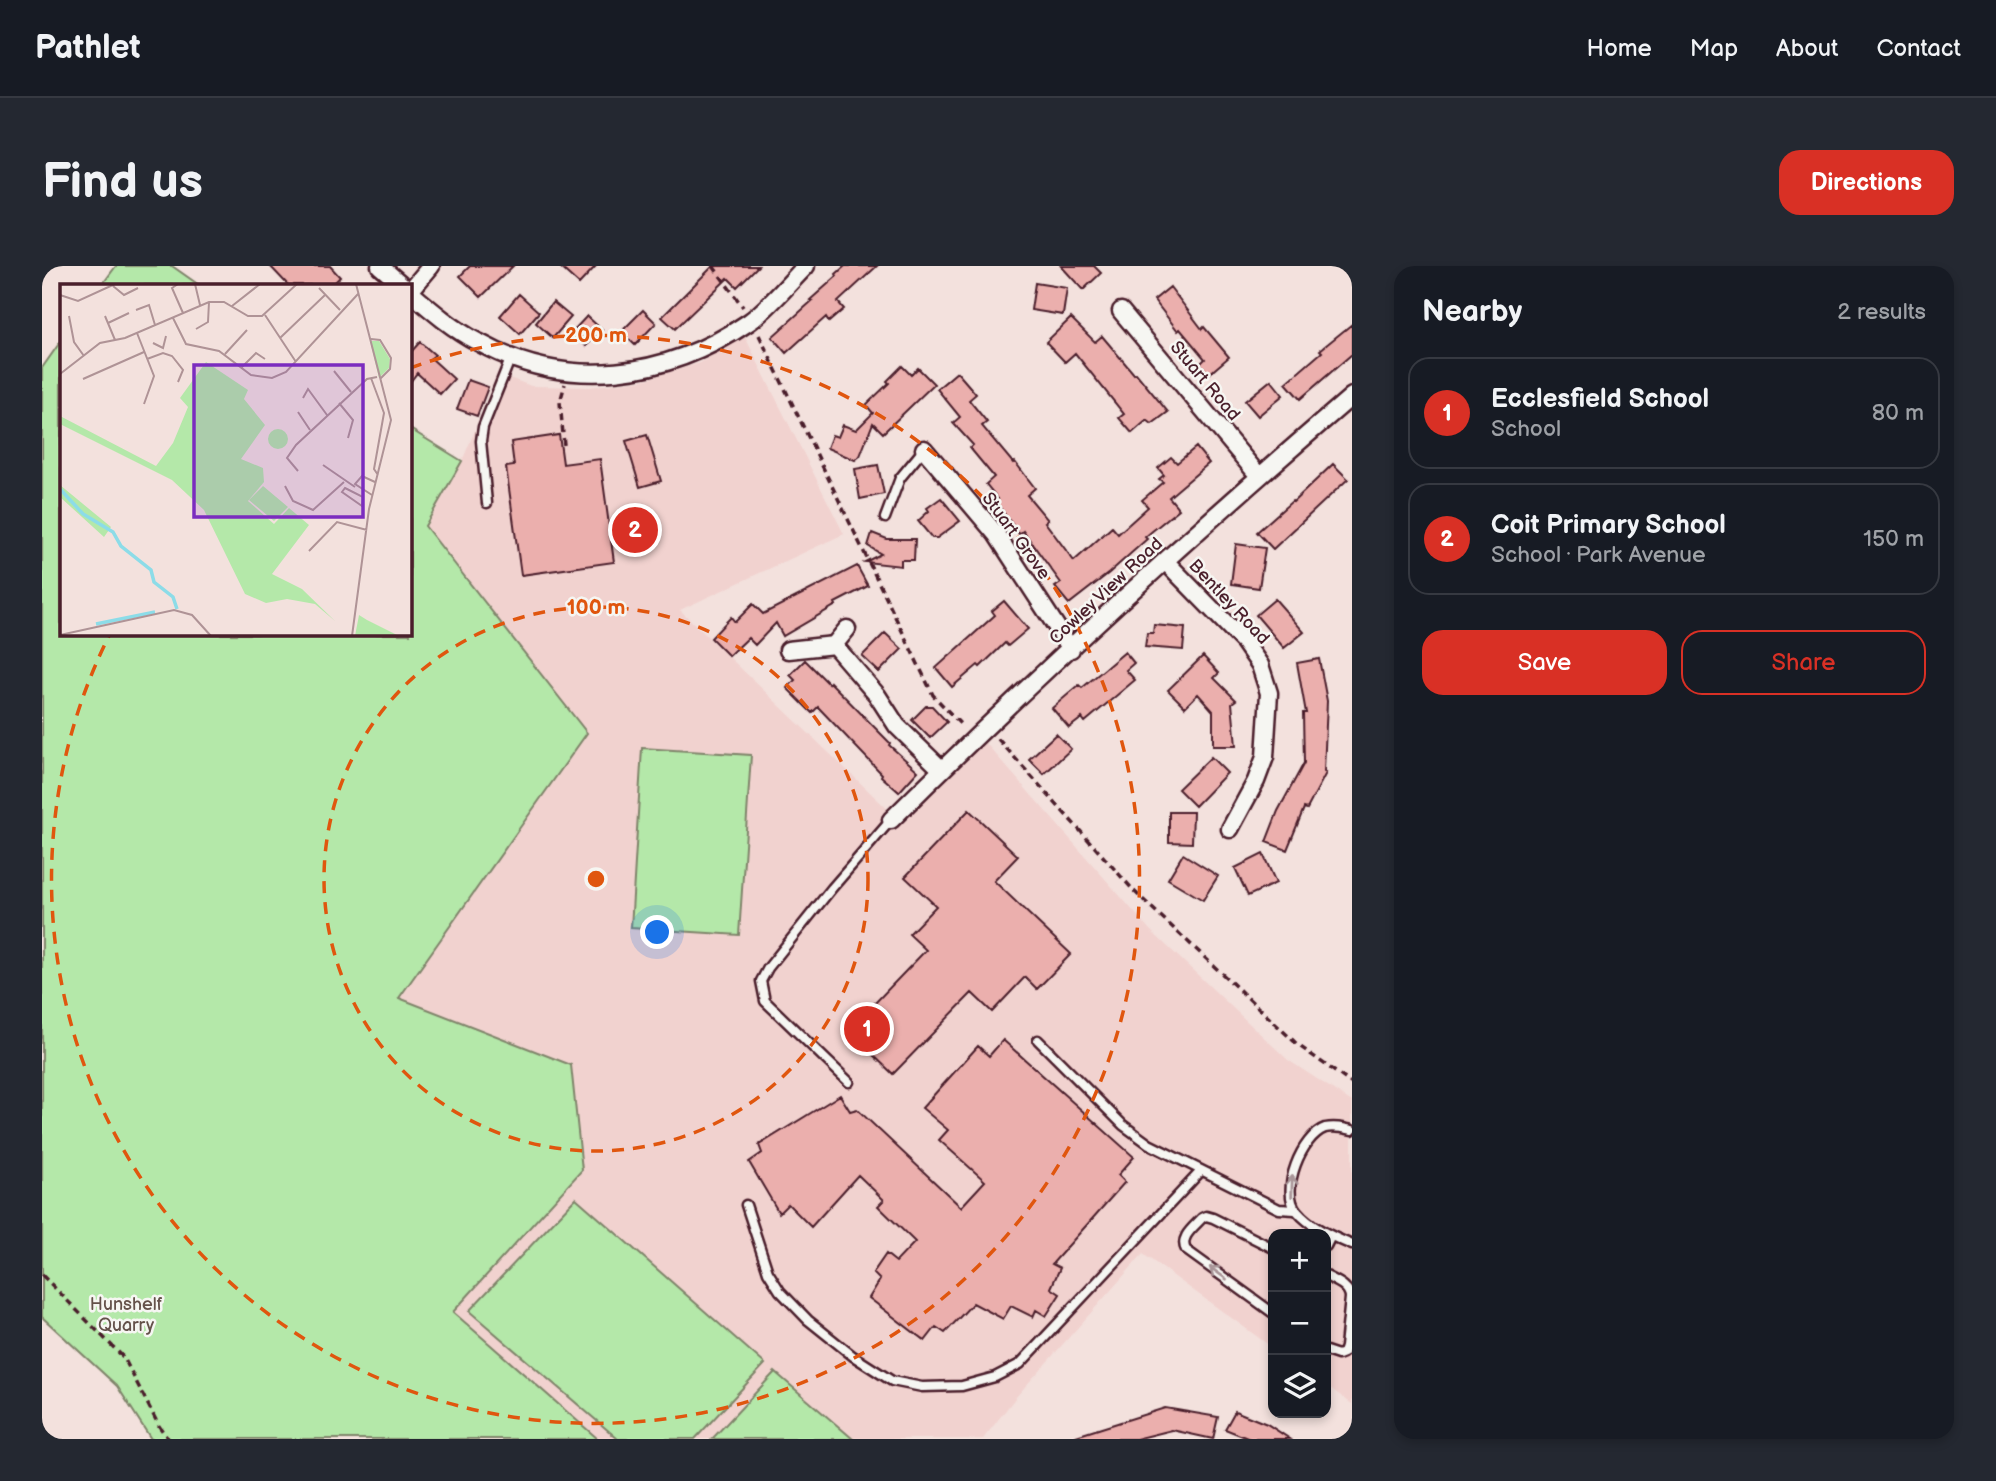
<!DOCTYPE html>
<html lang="en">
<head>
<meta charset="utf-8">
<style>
	:root { --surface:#171b24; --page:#242831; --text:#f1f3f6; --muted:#9ea1a6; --line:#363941; --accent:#d93025 }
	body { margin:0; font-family:"Balsamiq Sans",sans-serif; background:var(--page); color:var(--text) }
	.controls { position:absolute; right:21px; bottom:21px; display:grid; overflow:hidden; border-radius:14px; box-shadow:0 4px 10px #0003 }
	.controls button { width:63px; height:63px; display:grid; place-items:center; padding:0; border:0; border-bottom:2px solid var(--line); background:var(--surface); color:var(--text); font:35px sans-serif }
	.you { position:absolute; left:616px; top:667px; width:24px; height:24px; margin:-18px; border:5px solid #fff; border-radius:50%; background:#1a73e8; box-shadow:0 0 0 10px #1a73e833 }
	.badge { display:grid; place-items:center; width:46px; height:46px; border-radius:50%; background:var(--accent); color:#fff; font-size:23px; font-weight:700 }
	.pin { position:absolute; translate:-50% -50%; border:4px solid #fff; box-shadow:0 2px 7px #0006 }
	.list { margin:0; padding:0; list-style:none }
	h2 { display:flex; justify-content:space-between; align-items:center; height:91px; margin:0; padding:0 28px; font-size:30px }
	h2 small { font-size:23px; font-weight:400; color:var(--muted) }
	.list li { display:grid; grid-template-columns:46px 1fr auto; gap:21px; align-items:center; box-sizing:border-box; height:112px; margin:0 14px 14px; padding:0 14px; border:2px solid var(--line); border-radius:21px }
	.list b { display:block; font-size:26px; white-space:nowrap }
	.list p { margin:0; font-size:23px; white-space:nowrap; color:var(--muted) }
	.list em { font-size:23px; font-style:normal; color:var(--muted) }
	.actions { display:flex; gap:14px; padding:21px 28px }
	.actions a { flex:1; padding:16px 0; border:2px solid var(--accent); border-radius:21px; text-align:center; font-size:24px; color:var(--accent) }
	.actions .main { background:var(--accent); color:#fff }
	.icon { flex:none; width:38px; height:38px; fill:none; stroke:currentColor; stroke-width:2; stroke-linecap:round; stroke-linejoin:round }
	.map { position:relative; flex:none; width:1310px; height:1173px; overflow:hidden; border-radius:21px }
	header { display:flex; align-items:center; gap:42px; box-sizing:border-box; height:98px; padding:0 35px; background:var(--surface); border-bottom:2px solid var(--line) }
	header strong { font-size:33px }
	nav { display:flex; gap:38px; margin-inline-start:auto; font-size:24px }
	.intro { display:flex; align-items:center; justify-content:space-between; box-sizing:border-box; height:168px; padding:0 42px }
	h1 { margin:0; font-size:49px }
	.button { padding:18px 32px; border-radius:21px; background:var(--accent); color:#fff; font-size:24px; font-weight:700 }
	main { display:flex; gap:42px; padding:0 42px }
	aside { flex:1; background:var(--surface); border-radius:21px; box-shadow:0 4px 10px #0003 }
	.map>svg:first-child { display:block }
	.built { fill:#f1d2cf }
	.green { fill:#b4e8a9; stroke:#7f846a; stroke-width:2 }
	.building { fill:#ebafad; stroke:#4a1f2b; stroke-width:2 }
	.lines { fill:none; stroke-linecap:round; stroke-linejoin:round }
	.service-casing { stroke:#4a1f2b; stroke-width:13 }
	.minor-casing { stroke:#4a1f2b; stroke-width:21 }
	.path { stroke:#4a1f2b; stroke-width:3.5; stroke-dasharray:7 5; stroke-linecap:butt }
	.service { stroke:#f6f6f2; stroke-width:8 }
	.minor { stroke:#f6f6f2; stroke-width:16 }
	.oneway { stroke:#a99598 }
	.ring { fill:none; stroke:#e0560e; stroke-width:3.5; stroke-dasharray:12 9 }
	.labels { text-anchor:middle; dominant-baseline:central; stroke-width:5; stroke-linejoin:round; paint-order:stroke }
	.street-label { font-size:18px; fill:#4a1f2b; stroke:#f6f6f2 }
	.park-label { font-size:18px; fill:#64514a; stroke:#f6f6f2 }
	.inset-river { fill:none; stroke:#8cdce8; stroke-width:3.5 }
	.inset-road { fill:none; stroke:#af9396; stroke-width:2 }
	.view { fill:#7b2cbf; fill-opacity:0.15; stroke:#7b2cbf; stroke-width:3.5 }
	.inset-edge { fill:none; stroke:#4a1f2b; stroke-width:3.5 }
	.centre { fill:#e0560e; stroke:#f6f6f2; stroke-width:3.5 }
	.ring-label { font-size:21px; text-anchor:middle; font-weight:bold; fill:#e0560e; stroke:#f6f6f2; stroke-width:5; stroke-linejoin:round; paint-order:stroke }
</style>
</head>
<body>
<header>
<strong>Pathlet</strong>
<nav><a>Home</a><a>Map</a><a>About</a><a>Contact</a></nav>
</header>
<div class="intro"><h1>Find us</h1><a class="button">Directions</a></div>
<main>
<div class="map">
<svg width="1310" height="1173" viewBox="0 0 1310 1173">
	<rect width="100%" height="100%" fill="#f3e1dd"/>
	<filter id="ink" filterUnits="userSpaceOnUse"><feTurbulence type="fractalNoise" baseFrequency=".0143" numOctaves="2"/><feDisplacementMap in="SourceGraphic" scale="14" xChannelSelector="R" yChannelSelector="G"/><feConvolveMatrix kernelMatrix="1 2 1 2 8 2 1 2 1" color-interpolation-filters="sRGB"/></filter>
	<g filter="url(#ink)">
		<path class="built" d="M702,69L802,268L638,344L859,556L941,474L1108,664L1246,794L1310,836V1138L1284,1119V968H1231V1082L1101,988L974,1131L941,1173H811L733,1106L670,1173H556L411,1046L540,904L357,732L545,467L383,259L420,195L457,108L489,120L548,121L601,114L658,97Z"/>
		<path class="green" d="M74,0H130L157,19H60Z
			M19,75V368H368V163L420,195L383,260L545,467L357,732L529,799L540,904L411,1046L556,1173H109L75,1120L0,1051V102Z
			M600,482L709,489L697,669L589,662Z
			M534,932L723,1098L653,1173H576L427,1045Z
			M733,1106L811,1173H670Z"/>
		<path class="building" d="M228,0H288L298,11L290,19H246Z
			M428,0H471L439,31L418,10Z
			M517,0H554L537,18Z
			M671,0H716L695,21L686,12L633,63L620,51Z
			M803,0H835L796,36L802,43L787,56L784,51L744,87L730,71L770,35L768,34L795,10L794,8Z
			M1019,0H1052L1059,7L1041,24Z
			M993,17L1025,22L1021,49L989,44Z
			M1128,21L1160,63L1162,61L1187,91L1167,108L1158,98L1163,93L1138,63L1136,65L1112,34Z
			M477,28L497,46L478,68L458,50Z
			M511,36L529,51L511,72L494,57Z
			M601,44L614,57L593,79L579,66Z
			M545,50L560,64L544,80L530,66Z
			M1029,52L1053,76L1060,70L1092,108L1094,107L1126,146L1110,158L1105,154L1090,167L1077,152L1082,148L1033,87L1023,96L1004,76Z
			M1310,58V88L1258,133L1244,117L1280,86L1278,84Z
			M378,76L393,89L389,92L412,113L398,128L375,107L368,116V87Z
			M860,100L869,109L876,102L892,118L841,167L831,157L818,190L813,194L785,182L790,169L796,171L801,159L814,164L831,147L824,139L847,117L845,115Z
			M915,106L934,128L927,134L945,156L940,160L971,197L973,196L993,222L985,229L1006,254L1003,256L1032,295L1070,261L1076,268L1106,241L1100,234L1121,216L1117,213L1122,209L1116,202L1129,191L1135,197L1154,181L1167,197L1127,231L1137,243L1103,271L1105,273L1067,307L1027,338L1013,321L1019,317L981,265L977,268L953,235L956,233L944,218L952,211L928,182L931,179L911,157L918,151L895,123Z
			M426,114L446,121L435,150L415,143Z
			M1229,114L1241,129L1216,150L1203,135Z
			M517,169L521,198L558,193L572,296L479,309L464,201L472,200L469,176Z
			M605,169L619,215L598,221L584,175Z
			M1291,198L1306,213L1231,283L1215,266L1250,235L1251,236Z
			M836,199L842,228L818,233L813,203Z
			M899,232L918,255L895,272H890L876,255L887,245L885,242Z
			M830,267L845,273H873L872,294H859V300L823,296L839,288L826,280Z
			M1194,278L1223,282L1217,322L1189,318Z
			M815,300L826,320L793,337L794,339L741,370L734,357L713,379L706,372L687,390L669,372L689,351L693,356L711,338L721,348Z
			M1233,333L1262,366L1242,382L1214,349Z
			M962,335L986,363L966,380L963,377L938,401L936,399L910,421L894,402L953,349L950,345Z
			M1112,359L1143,362L1141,384L1103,381L1105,367H1111Z
			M843,367L860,383L837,406L820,390Z
			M1083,386L1092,397L1084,404L1093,414L1043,456L1040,452L1027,462L1010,442L1037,419L1040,422Z
			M1161,390L1177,407L1172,412L1194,434L1190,437L1194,480H1171V445L1156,428L1143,441L1126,424Z
			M1277,393L1285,435L1282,506L1284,507L1265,543L1262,542L1245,584L1224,576L1236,545L1262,497L1261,447H1264L1255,397Z
			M763,394L787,418L788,416L848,477L847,479L876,505L857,526L839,510L840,508L776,441L770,447L745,422L753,414L748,409Z
			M884,440H890L905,456L888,472L870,454Z
			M1014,468L1029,483L1002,508L987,493Z
			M1169,491L1185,507L1153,540L1136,523Z
			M927,544L976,590L952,615L1029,688L995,723L983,711L950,746L930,727L851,808L806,765L884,684L867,668L894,640L863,611Z
			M1127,546H1151L1150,577L1127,576Z
			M1141,588L1176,610L1161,634L1126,613Z
			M1221,588L1234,617L1206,630L1193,602Z
			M961,774L1092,891L1076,909L1083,916L1010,998L1018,1002L1009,1022L1018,1028L1004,1050L994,1044L991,1051L969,1040L961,1053L931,1037L903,1067L894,1061L883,1075L827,1032L838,1014L831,1007L844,988L854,996L873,976L836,940L842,934L816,909L769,961L746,938L737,947L707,896L720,887L717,879L798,829L808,845L815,843L919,941L943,915L897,874L906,864L880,842L936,780L947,790Z
			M1123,1142L1176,1151L1171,1173L1130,1164L1094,1173H1034V1170Z
			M1193,1145L1225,1158L1248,1173H1208L1183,1163Z"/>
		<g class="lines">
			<g class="service-casing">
				<path id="service" d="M445,237L439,175L441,161L469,91
					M843,252L858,212L882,183
					M996,774L1081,859L1107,878L1237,943L1253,944
					M807,816L723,735L719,715L726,702L790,622L849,554
					M1310,864C1301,862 1293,860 1283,862C1260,870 1237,925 1255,945C1268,961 1291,971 1310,979
					M704,939L726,1006L738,1025L766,1054L811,1090L850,1115L880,1121L920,1120L953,1111L978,1098L1159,905
					M1284,980L1289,970
					M1231,982L1171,952L1164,950L1160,952C1152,961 1137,971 1144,984L1231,1047
					M1284,1010C1293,1015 1308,1020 1308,1032L1303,1081L1301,1087L1296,1089L1284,1085"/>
			</g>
			<g class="minor-casing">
				<path id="minor" d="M338,0L360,19
					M368,25L389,0
					M368,26C389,44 411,63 436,76C525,126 625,112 707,56C726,43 747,17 764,0
					M1079,45L1217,210
					M882,183L954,268L1029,383
					M1123,295L1202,376L1218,399L1227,427L1223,491L1214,515L1188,563
					M805,363L792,379L835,429L855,460L900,504
					M746,384L792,379
					M849,554C997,407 1152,266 1310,130"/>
			</g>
			<path class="path" d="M671,0L701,41
				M717,69L891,429L921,461
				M522,179L518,136L523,118
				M956,473L1093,626L1256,779L1310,818
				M0,1009L82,1092L117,1160L126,1173"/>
			<use href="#service" class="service"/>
			<use href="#minor" class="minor"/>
		</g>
		<defs><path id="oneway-shaft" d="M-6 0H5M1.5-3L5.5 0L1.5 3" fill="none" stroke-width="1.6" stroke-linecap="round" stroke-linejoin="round" transform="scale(1.75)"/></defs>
		<g class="oneway">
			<use href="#oneway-shaft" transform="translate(1250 920) rotate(-88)"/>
			<use href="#oneway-shaft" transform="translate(1176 1007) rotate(-144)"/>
		</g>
	</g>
	<g class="ring">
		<circle cx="554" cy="613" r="272"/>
		<path d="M368 102A544 544 0 1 1 67 370"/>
	</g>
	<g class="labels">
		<g class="street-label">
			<text transform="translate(1163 115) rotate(50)">Stuart Road</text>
			<text transform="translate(974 270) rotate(54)">Stuart Grove</text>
			<text transform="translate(1064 325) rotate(-43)">Cowley View Road</text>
			<text transform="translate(1187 336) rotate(47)">Bentley Road</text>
		</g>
		<g class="park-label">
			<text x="84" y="1038">Hunshelf<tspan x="84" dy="21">Quarry</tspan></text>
		</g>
	</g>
	<g transform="translate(18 18)">
		<rect width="352" height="352" fill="#f3e1dd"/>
		<path d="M310,57H319L330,75L329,84L319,94ZM146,78L188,106L184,115L205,141L181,175L203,184L204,198L188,217L214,240L229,224L249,241L212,290L242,305L275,337L255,320L227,315L206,319L185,310L144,226L112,196L0,140V132L96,182L113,159L128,123L120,114ZM208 155a10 10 0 1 1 20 0a10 10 0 1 1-20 0ZM0,201L51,243L44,253L0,213ZM203,202L228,223L214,237L189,216ZM299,331L307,336L339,352H295Z" fill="#b4e8a9"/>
		<path class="inset-river" d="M0,205L23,230L53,248L61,262L91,286L94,298L113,313L117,325M36,340L95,328"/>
		<path class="inset-road" d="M118,0L112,4L123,29M135,0L140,21M53,2L64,11L78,4M259,4L280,26M0,11L18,17L55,0M172,22L200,0M76,26L89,21L95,41M205,31L236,78M9,32L14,58L24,72M45,32L55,56M113,34L126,60L159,67L191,91L212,94L226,88L298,10M48,39L69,29M136,45L148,38L149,18M77,49L94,92L84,120M220,54L265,11M311,55L320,56L331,74L330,85L320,95M93,59L103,64L106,52M165,70L187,46M87,75L103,69L112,72L123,86L118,98M181,84L196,69L205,75M274,87L291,108M0,90L40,59L65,54L149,18H164L188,32H202L237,0M311,94L324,129L314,185L318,191M23,95L84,68M243,114L248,105L267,131M279,119L293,136L288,154M238,128L250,146M263,181L295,203M238,187L227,174L236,161L307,95L317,93M225,202L233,217L253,226L284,198M285,204L303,213L302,222L282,208ZM312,211L295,200L302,192L315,198M249,267L277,238L307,246M0,351L114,326L132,331L151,352M292,352L309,225L331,136L296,0"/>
		<path class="view" d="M134,81H303V233H134Z"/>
		<rect width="352" height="352" class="inset-edge"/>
	</g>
	<circle cx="554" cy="613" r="10" class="centre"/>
	<g class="ring-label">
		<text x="554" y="76">200 m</text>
		<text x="554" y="348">100 m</text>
	</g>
</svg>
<div class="controls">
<button>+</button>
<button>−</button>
<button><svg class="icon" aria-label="layers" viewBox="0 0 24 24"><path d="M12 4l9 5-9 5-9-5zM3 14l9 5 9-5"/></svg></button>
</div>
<div class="you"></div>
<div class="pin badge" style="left:825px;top:763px">1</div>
<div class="pin badge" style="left:593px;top:264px">2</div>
</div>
<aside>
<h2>Nearby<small>2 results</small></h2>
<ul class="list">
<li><span class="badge">1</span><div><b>Ecclesfield School</b><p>School</p></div><em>80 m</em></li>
<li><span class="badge">2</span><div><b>Coit Primary School</b><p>School · Park Avenue</p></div><em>150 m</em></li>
</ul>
<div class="actions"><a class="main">Save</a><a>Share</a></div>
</aside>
</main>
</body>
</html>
